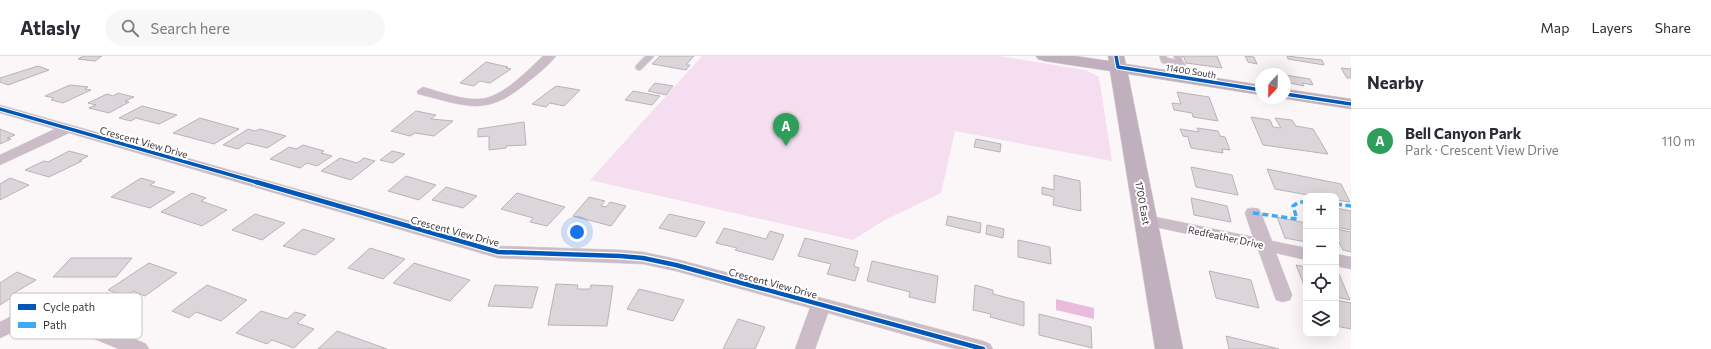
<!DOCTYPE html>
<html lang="en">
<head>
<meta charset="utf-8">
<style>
	:root { --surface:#fff; --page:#f7f7f7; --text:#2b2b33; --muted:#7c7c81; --line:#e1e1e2; --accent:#db2777 }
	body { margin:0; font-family:Commissioner,sans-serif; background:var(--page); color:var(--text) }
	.controls { position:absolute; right:12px; bottom:12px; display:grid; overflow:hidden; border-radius:8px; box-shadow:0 4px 16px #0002 }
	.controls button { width:36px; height:36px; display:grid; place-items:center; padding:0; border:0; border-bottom:1px solid var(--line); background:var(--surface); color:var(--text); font:20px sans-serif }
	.compass { position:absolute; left:1255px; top:12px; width:36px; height:36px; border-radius:50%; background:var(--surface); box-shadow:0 4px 16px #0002; rotate:202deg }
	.you { position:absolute; left:577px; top:176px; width:14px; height:14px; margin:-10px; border:3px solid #fff; border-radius:50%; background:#1a73e8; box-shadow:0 0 0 6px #1a73e833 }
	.badge { display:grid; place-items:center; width:26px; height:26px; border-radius:50%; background:var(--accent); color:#fff; font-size:13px; font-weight:700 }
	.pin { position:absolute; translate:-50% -33px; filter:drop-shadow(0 1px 2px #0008) }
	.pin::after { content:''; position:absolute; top:21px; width:14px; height:12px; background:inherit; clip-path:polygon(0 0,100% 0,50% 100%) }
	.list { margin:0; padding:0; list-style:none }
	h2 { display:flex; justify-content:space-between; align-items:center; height:52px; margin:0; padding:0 16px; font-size:17px }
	h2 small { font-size:13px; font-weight:400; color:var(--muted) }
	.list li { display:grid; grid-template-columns:26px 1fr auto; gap:12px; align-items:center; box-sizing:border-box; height:64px; padding:0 16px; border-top:1px solid var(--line) }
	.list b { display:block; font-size:15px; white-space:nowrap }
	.list p { margin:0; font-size:13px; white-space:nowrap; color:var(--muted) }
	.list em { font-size:13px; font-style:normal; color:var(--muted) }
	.icon { flex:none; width:22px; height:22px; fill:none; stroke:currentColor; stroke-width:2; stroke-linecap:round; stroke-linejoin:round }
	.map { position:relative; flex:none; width:1351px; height:293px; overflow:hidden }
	header { display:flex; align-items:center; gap:24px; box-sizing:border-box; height:56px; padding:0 20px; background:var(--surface); border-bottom:1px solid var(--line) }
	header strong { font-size:19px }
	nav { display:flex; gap:22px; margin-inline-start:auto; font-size:14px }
	.search { width:280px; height:36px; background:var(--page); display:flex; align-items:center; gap:10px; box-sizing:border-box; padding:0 14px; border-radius:22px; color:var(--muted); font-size:15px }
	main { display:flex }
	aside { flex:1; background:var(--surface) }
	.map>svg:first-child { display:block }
	.green { fill:#f5deef }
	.water { fill:#e9bcde }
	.building { fill:#dcd5d9; stroke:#b9b3b7 }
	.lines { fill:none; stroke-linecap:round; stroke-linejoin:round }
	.lane-casing { stroke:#d7d4d6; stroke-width:8 }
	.street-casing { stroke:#d7d4d6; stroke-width:1 }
	.secondary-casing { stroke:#d7d4d6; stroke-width:1 }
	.lane { stroke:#cbbcc7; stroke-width:6 }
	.street { fill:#cbbcc7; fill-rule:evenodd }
	.secondary { fill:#c0b0bd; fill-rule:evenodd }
	.quiet { stroke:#3fa9f5; stroke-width:3.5; stroke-dasharray:6 3.5; stroke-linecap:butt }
	.cycleway-far1-casing { stroke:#fff; stroke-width:5.5 }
	.cycleway-casing { stroke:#fff; stroke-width:7 }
	.cycleway-far1 { stroke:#0057b8; stroke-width:3.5 }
	.cycleway { stroke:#0057b8; stroke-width:4.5 }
	.labels { text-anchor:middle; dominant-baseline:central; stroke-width:4; stroke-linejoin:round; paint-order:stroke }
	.far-street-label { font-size:9px; fill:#3a3038; stroke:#fff }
	.street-label { font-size:10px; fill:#3a3038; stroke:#fff }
	.key { fill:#fff; stroke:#c4c1c3; stroke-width:1 }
	.key-label { font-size:11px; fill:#3a3038 }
</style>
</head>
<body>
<header>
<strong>Atlasly</strong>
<div class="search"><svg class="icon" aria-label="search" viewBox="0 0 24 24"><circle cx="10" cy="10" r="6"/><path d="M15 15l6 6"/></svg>Search here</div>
<nav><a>Map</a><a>Layers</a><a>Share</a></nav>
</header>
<main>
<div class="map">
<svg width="1351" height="293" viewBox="0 0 1351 293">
	<rect width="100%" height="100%" fill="#fbf7f9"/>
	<path class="green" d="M702,0H999L1085,14L1099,21L1112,105L955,75L941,137L883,165L853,184L590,124Z"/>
	<path class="water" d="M1056,243L1094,252V263L1056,254Z"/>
	<path class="building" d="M83,0H102L95,5L78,3Z
		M660,0H694L686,9H690L686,14L652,8Z
		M1179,0H1217L1222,12L1186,7L1184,1Z
		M1245,0L1254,1L1257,8L1248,6Z
		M1287,0L1322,4L1324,9L1288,3Z
		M486,6L508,11L506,12L511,13L490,27L480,25L474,30L460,27Z
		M38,10L49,14L8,29L0,26V22Z
		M1341,12L1351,13V22H1347Z
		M1285,19L1310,23L1313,29L1302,27L1304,30L1285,26Z
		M655,27L673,30L666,39L648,35Z
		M70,29L88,31L85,33L91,34L63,47L51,44L54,42L45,40Z
		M556,30L580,34L564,50L550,47L546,51L532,48Z
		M633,35L660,40L652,49L625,44Z
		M1177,36L1209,41L1218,65L1193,61L1192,57L1174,54L1172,47L1181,48Z
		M118,37L134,41L125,45L129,46L109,57L89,52L96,49L88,47L107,38L113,40Z
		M142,50L177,59L159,68L136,62L131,65L119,62Z
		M416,55L436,59L431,63L453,65L434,80L415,77L410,80L391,75Z
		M1251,61L1270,64L1273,71L1281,72L1275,62L1292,64L1296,70L1313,73L1328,98L1263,89Z
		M200,62L239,73L214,88L173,77Z
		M524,66L526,89L506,90V92L489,94V80L478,81V73Z
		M1197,72L1218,75L1220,80L1225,81L1230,94L1222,93L1223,97L1191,92L1188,81L1183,80L1180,73L1199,76Z
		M0,73L15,79L7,82L11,83L0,88Z
		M248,73L255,75L260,73L286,80L267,92L247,87L238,93L223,89Z
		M976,83L1001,88L1000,96L974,91Z
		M303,89L324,95L321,97L332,100L317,110L307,107L300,112L270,103L289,91L296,93Z
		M69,95L88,100L79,105H82L49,121L25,114L44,105L48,106Z
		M392,95L405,98L393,107L380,104Z
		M340,102L357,107L364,102L375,105L351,124L321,115Z
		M1191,111L1232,119L1238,139L1196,131Z
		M1267,113L1341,128L1350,146L1336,144V140H1313L1275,133Z
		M1054,119L1080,125L1081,155L1053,149L1054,141L1042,138V131L1054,134Z
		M406,120L436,129L419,144L388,135Z
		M10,122L29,129L0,144V128Z
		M141,122L155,126L150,129L175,136L150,152L111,141Z
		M446,131L477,140L463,152L432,144Z
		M192,137L206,142L201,145L227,154L202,170L161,156Z
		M517,137L565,151L547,170L530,166L533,162L501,153Z
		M589,141L605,145L601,150L606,151L610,146L626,150L611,170L573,160Z
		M1191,142L1227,150L1231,166L1194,159Z
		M1336,152L1351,155V174L1336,171Z
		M255,158L285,167L262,184L232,174Z
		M669,158L705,166L696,181L659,172Z
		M948,160L981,167L980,177L946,169Z
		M1277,161L1306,167V186L1285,182Z
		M987,169L1004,173L1003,182L986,178Z
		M724,172L766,183L770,175L784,179L773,204L735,194L737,192L716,187Z
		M303,173L335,183L315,199L283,190Z
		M1336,173L1351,176V196L1343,194L1336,181Z
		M805,182L858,195L854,210L859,212L855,225L827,218L831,208L798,200Z
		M1018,184L1050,191L1051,208L1018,201Z
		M370,192L405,203L383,223L348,212Z
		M71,202H132L116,221H53Z
		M872,205L938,220L935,247L909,241L910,236L867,225Z
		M149,207L177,217L145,240L133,235L125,240L108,234Z
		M414,207L470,224L450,245L393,227Z
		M1296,209L1306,211V234Z
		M1209,215L1251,224L1259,252L1216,242Z
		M17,216L36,224L14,237L17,238L0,249V227Z
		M1336,217L1339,218L1350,244L1336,241Z
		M556,228L578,229L577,233H590L591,229L613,230L607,270L548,269Z
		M207,229L247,244L221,265L196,256L189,262L172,255Z
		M495,229L538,231L532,252L488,250Z
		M975,229L993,234V238L1024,246V270L990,261L991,258L973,254Z
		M639,233L684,244L673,265L627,253Z
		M1336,244L1351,247V273L1336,270Z
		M261,255L287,263L295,256L306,259L297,267L314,273L294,292L272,284L267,288L236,277Z
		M1039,258L1091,271L1092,292L1039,279Z
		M738,263L765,271L755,293H723Z
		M337,275L387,293H318Z
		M1226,280L1279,293H1229Z"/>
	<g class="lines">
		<g class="lane-casing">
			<path id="lane" d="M1163,0L1164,4L1182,9
				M1177,0L1187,22
				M639,11L650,0"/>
		</g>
		<g class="street-casing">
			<path id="street" d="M543,0H556C549,9 538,18 529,25C486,62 468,50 418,38L417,35L423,31C441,36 461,44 480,43C502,42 528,14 543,0Z
				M0,49L498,190L620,194L643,196L676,203L983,285L990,288L993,293H956L828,257L815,293H795L810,252L676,215L643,208L498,202L69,77L0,109V99L55,73L0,57Z
				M1253,152L1259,153L1261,157L1272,185L1306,192V204L1276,197L1292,239L1290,244L1283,246L1276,244L1258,193L1146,169L1140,168L1138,164L1140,160L1146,159L1253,181L1245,157L1247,153Z
				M1336,198L1351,201V213L1336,210Z
				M42,252C78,257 112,273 146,288L149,293H119L65,271L42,266L32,267L0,282V266L20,256Z"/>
		</g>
		<g class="secondary-casing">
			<path id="secondary" d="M1036,0H1075L1109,5L1108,0H1124L1126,8L1261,29V39L1128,18L1183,293H1155L1110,15L1044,5L1038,3Z
				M1285,33L1351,43V53L1280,42H1285Z"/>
		</g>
		<use href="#lane" class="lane"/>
		<use href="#street" class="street"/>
		<use href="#secondary" class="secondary"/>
		<path class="quiet" d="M1336,148L1351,150
			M1253,157L1297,163L1293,150L1299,146H1306"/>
		<g class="cycleway-far1-casing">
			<path id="cycleway-far1" d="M1116,0L1118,11L1261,34
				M1285,38L1351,48
				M0,53L259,127"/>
		</g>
		<g class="cycleway-casing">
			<path id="cycleway" d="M256,126L498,196L620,200L643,202L676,209L983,293"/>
		</g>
		<use href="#cycleway-far1" class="cycleway-far1"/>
		<use href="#cycleway" class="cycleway"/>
	</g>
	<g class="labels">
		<g class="far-street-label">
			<text transform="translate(1191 15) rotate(9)">11400 South</text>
		</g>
		<g class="street-label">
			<text transform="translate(144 86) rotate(16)">Crescent View Drive</text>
			<text transform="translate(1143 147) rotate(80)">1700 East</text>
			<text transform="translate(455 175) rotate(15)">Crescent View Drive</text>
			<text transform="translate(1226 181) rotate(12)">Redfeather Drive</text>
			<text transform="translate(773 227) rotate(15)">Crescent View Drive</text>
		</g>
	</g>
	<rect x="10" y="237" width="132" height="46" rx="6" class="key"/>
	<rect x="18" y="248" width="18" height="6" fill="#0057b8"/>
	<rect x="18" y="266" width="18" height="6" fill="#3fa9f5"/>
	<g class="key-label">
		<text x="43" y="255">Cycle path</text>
		<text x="43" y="273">Path</text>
	</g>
</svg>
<div class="controls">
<button>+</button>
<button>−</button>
<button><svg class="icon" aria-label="locate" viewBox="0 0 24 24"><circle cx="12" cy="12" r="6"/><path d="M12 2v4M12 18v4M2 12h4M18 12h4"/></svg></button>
<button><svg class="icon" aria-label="layers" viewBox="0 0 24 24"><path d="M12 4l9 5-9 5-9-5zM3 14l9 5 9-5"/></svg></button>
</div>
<svg class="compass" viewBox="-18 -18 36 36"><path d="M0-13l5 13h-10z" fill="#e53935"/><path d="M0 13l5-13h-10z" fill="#7c7c81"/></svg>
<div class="you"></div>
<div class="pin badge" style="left:786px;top:90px;background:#2e9e5b">A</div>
</div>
<aside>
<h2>Nearby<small></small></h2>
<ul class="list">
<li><span class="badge" style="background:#2e9e5b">A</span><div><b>Bell Canyon Park</b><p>Park · Crescent View Drive</p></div><em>110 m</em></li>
</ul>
</aside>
</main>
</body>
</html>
